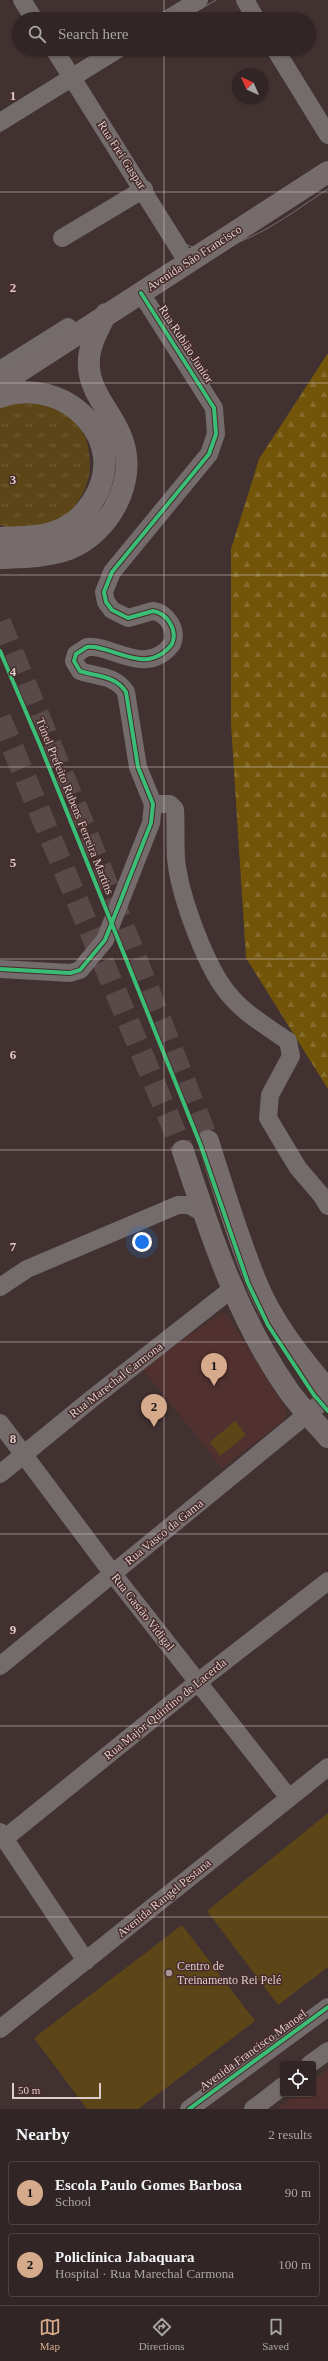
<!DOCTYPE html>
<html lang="en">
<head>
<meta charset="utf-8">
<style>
	:root { --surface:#312625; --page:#392e2d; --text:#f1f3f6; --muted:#a8a5a7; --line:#4c4342; --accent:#d6ab8b }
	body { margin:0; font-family:Georgia,serif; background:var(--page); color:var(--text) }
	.controls { position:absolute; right:12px; bottom:12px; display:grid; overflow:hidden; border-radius:4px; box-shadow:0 1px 3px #0004 }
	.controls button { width:36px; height:36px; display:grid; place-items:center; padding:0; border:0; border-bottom:1px solid var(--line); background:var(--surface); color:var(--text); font:20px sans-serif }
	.compass { position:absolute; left:232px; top:68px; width:36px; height:36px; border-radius:50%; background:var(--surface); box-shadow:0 1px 3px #0004; rotate:315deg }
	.scale { position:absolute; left:12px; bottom:10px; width:89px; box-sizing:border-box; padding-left:4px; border:2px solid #dfcdcc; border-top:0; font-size:11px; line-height:14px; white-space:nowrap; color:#dfcdcc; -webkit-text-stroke:3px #472c2b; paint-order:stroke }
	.you { position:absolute; left:142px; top:1242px; width:14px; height:14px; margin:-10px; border:3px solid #fff; border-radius:50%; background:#1a73e8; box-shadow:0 0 0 6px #1a73e833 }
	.badge { display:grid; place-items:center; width:26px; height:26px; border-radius:50%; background:var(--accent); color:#111; font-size:13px; font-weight:700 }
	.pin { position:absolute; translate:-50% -33px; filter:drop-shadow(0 1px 2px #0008) }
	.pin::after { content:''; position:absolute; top:21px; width:14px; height:12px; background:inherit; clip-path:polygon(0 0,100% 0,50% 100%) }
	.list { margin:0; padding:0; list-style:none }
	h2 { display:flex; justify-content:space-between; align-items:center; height:52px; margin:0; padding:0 16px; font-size:17px }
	h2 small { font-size:13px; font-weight:400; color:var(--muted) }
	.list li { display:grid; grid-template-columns:26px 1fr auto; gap:12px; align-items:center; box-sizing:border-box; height:64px; margin:0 8px 8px; padding:0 8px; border:1px solid var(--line); border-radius:4px }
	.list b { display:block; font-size:15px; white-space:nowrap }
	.list p { margin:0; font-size:13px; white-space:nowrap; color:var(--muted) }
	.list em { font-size:13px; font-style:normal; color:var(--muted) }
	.icon { flex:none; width:22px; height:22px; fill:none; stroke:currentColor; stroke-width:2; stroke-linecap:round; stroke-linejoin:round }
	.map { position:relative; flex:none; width:328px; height:2109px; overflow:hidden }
	.search { position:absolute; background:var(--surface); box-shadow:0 1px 3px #0004; left:12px; right:12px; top:12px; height:44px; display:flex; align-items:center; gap:10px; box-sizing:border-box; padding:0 14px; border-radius:22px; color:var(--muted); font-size:15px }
	.sheet { height:196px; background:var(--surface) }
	nav { display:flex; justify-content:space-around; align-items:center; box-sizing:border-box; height:56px; border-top:1px solid var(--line); background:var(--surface); font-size:11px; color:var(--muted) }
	nav a { display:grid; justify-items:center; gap:2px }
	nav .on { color:var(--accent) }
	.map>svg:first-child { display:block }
	.built { fill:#513130 }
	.grass { fill:#5c4617 }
	.forest { fill:url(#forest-firs) }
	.park { fill:url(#park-tufts) }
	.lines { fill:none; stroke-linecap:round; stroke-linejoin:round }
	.major-tunnel { stroke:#594948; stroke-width:22; stroke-dasharray:22 11; stroke-linecap:butt }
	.minor { stroke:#736b6c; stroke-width:18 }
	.major { stroke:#776c6c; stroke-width:22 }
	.tram { stroke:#776e6f; stroke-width:1 }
	.cycleway-casing { stroke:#472c2b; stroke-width:6 }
	.cycleway { stroke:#3abd76; stroke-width:4 }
	.grid { fill:none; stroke:#dfcdcc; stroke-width:1; stroke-opacity:0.55 }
	.poi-dot { fill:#a89796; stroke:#472c2b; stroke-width:1.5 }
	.labels { text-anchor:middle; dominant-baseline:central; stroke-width:3; stroke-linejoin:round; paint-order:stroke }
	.street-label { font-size:12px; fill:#dfcdcc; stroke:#472c2b }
	.poi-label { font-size:12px; fill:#dfcdcc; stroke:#472c2b; text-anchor:start }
	.grid-label { font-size:13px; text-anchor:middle; font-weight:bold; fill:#dfcdcc; stroke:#472c2b; stroke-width:3; stroke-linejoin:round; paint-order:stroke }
</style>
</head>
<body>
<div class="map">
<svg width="328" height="2109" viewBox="0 0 328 2109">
	<defs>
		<pattern id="forest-firs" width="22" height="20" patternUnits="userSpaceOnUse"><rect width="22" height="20" fill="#725509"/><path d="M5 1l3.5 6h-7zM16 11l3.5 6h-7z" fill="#866c2c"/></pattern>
		<pattern id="park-tufts" width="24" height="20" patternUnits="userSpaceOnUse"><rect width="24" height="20" fill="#5c4617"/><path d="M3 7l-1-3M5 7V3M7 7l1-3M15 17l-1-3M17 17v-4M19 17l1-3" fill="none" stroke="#736038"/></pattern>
	</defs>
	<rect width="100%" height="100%" fill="#413231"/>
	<path class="built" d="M221,1313L227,1314L287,1412L284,1420L222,1468L142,1368Z
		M328,2069V2109H277L296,2094H313V2081Z"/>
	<path class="grass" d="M235,1421L246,1435L220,1456L210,1442Z
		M328,1813V1967L278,2005L207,1911Z
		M182,1925L255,2021L138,2109H87L34,2038Z"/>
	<path class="forest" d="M328,353V1089L246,958L231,724V549L259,459Z"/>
	<path class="park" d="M42,399C52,407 69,414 77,423C85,431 88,444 89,454C96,495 60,535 18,530C12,529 6,527 0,525V403Z"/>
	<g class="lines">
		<path class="major-tunnel" d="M0,622L82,821L208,1141
			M0,718L183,1151"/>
		<path class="minor" d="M22,0L34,19
			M245,0L256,19
			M168,19L199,0
			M54,49L188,263
			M275,49L328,135
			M0,122L118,49
			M62,238L144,189
			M0,370L68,327
			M153,804H170L175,809C176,825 175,842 176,858C179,894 207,972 232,998C247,1015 269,1028 288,1041L291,1056L270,1095L268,1118L298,1168L322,1196L328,1206
			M0,969L70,973L80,970L105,940L151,823L153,804L138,767L126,692C115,675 97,677 80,671L74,661L76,654L87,647C112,644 146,678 172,644C178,630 167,613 153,611L128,618L112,610L106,602L104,592L112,572L209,454L216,434L214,408L141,293
			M0,1287L27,1269L178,1205H189L203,1213
			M0,1423L113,1574L289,1798
			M0,1474L89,1401L233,1288
			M0,1666L328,1397
			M0,1832L86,1961
			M4,1839L198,1682L328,1581
			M0,2029L328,1767
			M310,2064L328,2051
			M189,2109L328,2007
			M253,2109L283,2086"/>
		<path class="major" d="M0,384L328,172
			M0,397C64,374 133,440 92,502C83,516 70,527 54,532C38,538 18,537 0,538
			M0,558C23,557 47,557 69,549C109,533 138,482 122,439C114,415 91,395 89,368C87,349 97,331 106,314
			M208,1141C223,1188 237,1236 256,1282C272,1322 300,1357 328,1390
			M183,1151C210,1233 238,1319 288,1390C300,1407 315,1422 328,1437"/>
		<path class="tram" d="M183,19L216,0
			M68,86L131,49
			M0,132L71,87L81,86L185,244C228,265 293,211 328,189"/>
		<g class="cycleway-casing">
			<path id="cycleway" d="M0,651L40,745L201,1146L248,1283L268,1325L314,1395L328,1411
				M0,969L70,973L80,970L105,940L151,823L153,804L138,767L126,692C115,675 97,677 80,671L74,661L76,654L87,647C112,644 146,678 172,644C178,630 167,613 153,611L128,618L112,610L106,602L104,592L112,572L209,454L216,434L214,408L141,293
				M189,2109L328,2007"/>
		</g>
		<use href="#cycleway" class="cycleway"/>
	</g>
	<path class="grid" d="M164,0V19M164,49V2109M0,192H328M0,383H328M0,575H328M0,767H328M0,959H328M0,1150H328M0,1342H328M0,1534H328M0,1726H328M0,1917H328"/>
	<circle class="poi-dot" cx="169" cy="1973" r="4"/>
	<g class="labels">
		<g class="street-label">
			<text transform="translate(122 155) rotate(57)">Rua Frei Gaspar</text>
			<text transform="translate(194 258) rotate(-33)">Avenida São Francisco</text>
			<text transform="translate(186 344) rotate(57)">Rua Rubião Junior</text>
			<text transform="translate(75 806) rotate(68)">Túnel Prefeito Rubens Ferreira Martins</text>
			<text transform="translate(116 1380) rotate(-38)">Rua Marechal Carmona</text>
			<text transform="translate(164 1532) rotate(-39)">Rua Vasco da Gama</text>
			<text transform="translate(143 1612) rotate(52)">Rua Gastão Vidigal</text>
			<text transform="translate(165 1709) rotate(-39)">Rua Major Quintino de Lacerda</text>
			<text transform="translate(164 1898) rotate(-39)">Avenida Rangel Pestana</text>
			<text transform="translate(253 2050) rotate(-36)">Avenida Francisco Manoel</text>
		</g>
		<g class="poi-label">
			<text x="177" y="1966">Centro de<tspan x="177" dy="14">Treinamento Rei Pelé</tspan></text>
		</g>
	</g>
	<g class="grid-label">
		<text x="13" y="100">1</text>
		<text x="13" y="292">2</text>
		<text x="13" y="484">3</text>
		<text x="13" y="676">4</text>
		<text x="13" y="867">5</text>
		<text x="13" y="1059">6</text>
		<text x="13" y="1251">7</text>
		<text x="13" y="1443">8</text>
		<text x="13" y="1634">9</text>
	</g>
</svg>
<div class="controls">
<button><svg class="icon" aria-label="locate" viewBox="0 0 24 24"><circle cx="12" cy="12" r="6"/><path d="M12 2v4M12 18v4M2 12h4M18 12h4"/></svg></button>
</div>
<svg class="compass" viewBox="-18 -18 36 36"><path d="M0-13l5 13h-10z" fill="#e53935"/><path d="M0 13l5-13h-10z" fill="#a8a5a7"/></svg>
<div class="scale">50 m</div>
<div class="you"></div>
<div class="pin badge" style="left:214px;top:1386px">1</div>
<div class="pin badge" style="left:154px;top:1427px">2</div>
<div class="search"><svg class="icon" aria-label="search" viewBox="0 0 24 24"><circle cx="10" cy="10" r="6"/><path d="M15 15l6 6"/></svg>Search here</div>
</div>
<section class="sheet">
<h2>Nearby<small>2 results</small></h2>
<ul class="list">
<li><span class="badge">1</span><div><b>Escola Paulo Gomes Barbosa</b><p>School</p></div><em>90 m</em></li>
<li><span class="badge">2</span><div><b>Policlínica Jabaquara</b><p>Hospital · Rua Marechal Carmona</p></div><em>100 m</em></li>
</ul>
</section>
<nav>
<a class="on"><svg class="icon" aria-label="map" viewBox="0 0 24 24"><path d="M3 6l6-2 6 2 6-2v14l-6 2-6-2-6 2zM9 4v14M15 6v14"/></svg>Map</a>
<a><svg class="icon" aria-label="directions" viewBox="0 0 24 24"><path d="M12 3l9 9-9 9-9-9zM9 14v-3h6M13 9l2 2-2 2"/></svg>Directions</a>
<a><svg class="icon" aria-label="saved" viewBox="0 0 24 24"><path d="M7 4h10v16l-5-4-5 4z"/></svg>Saved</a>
</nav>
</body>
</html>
